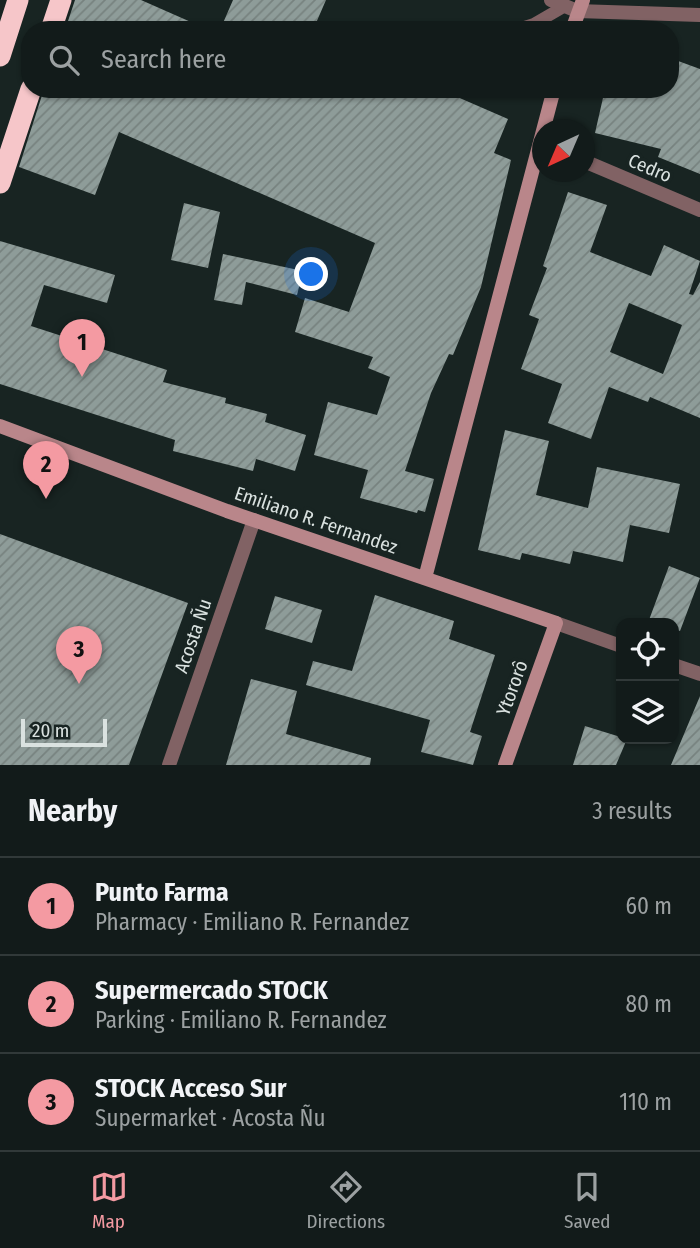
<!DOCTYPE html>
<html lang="en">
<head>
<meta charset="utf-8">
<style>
	:root { --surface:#121b1a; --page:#1b2423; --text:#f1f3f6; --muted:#9ca1a2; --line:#313939; --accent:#f49aa2 }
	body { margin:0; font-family:"Fira Sans Condensed",sans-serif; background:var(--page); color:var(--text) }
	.controls { position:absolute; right:21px; bottom:21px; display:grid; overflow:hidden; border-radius:14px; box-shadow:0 2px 5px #0004 }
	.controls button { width:63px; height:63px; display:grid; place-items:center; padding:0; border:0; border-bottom:2px solid var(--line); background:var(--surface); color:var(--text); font:35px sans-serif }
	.compass { position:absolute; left:532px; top:119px; width:63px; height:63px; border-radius:50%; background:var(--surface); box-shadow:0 2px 5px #0004; rotate:224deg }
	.scale { position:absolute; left:21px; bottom:18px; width:86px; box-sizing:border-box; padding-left:7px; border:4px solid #dae2e0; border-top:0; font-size:19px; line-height:24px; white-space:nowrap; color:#dae2e0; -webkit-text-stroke:5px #182422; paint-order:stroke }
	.you { position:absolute; left:312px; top:275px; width:24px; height:24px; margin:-18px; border:5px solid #fff; border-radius:50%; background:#1a73e8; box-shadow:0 0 0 10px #1a73e833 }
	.badge { display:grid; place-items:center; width:46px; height:46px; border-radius:50%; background:var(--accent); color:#111; font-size:23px; font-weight:700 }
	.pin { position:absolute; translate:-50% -58px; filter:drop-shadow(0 2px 4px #0008) }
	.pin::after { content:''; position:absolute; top:37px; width:24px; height:21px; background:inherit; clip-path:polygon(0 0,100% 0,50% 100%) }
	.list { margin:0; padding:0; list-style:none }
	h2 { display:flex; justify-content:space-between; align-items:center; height:91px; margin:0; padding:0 28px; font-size:30px }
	h2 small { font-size:23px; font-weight:400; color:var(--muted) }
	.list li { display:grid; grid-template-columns:46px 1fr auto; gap:21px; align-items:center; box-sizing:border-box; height:98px; padding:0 28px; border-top:2px solid var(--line) }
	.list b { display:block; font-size:26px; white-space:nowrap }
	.list p { margin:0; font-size:23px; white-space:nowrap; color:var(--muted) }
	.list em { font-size:23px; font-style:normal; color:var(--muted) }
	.icon { flex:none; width:38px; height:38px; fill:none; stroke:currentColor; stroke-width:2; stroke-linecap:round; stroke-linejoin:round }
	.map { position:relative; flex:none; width:700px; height:765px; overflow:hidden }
	.search { position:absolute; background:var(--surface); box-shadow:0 2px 5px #0004; left:21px; right:21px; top:21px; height:77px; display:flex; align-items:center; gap:18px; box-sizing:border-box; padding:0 24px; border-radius:28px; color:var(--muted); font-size:26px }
	.sheet { height:385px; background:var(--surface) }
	nav { display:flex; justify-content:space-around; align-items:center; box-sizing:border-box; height:98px; border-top:2px solid var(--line); background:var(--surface); font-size:19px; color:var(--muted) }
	nav a { display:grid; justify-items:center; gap:4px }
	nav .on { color:var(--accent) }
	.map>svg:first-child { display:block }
	.building { fill:url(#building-hatch); fill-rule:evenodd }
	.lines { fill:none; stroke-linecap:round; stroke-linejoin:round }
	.lane { stroke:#816264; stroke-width:12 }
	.street { stroke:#816264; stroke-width:14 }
	.secondary { stroke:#b9868a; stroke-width:14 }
	.highway { stroke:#f6c6c9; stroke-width:21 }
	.labels { text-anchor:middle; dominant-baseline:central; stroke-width:7; stroke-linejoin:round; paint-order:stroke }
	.street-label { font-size:19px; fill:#dae2e0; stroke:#182422 }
</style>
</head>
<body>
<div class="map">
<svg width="700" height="765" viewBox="0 0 700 765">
	<defs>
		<pattern id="building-hatch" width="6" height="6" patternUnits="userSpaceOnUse" patternTransform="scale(1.75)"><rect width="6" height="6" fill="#8e9c99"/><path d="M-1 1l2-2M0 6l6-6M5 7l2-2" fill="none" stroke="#77827f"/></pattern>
	</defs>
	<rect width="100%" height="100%" fill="#182422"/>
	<path class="building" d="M75,0H141L209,30H65Z
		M233,0H326L313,30H220Z
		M670,58L700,69V174L658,157L661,149L595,133L605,89H670Z
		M44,89H439L508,119L494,153L511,160L481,287L453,355L449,354L431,393L405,471L434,479L425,512L418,510L417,513L360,498L368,470L314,455L328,402L377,415L390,377L368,368L373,357L295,332L305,298L349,312L375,243L119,132L95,195L19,167Z
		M568,192L607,205L590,252L651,276L664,245L700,261L689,294L693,295L700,282V418L650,397L648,402L609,387L591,439L548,423L562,384L521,369L539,319L529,315L547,268L543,266ZM629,303L682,325L663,374L610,352Z
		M184,203L220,212L208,268L171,260Z
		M0,241L115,275L107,303L44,285L31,326L167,370L163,382L226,398L225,403L267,414L265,422L306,435L295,471L256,459L253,471L173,451L175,440L0,384Z
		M223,254L303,271L297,295L246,282L242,305L214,300Z
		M505,430L549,441L536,495L588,508L597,467L680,484L669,533L630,525L623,562L573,551L570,564L522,553L520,560L478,550Z
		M0,534L188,603L129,765H0Z
		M669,566L700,578L680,631L674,629V623L649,620Z
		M375,595L454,621L449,639L495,655L470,732L482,736L473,765L421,752L430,720L306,685L313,661L352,671Z
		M275,596L322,610L312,643L265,629Z
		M251,679L297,691L286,734L371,758L370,765H226Z
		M700,696V765H671Z
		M585,726L627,739L616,765H573Z"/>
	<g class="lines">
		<path class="lane" d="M515,30L534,24L565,6"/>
		<path class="street" d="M551,0L577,11L700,15
			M584,161L700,210
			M556,623L621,646
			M674,665L700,674
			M169,765L254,520"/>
		<path class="secondary" d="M572,30L583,0
			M0,426L227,511L556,623L505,765
			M425,578L554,89"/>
		<path class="highway" d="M51,30L61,0
			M0,56L18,0
			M0,183L31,89"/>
	</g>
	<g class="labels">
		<g class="street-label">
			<text transform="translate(650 168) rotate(23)">Cedro</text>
			<text transform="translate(316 520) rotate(19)">Emiliano R. Fernandez</text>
			<text transform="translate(193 636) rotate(-71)">Acosta Ñu</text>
			<text transform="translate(512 688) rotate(-70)">Ytororô</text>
		</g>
	</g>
</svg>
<div class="controls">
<button><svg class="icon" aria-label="locate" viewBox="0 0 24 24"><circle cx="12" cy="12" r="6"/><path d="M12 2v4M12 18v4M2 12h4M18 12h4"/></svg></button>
<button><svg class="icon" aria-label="layers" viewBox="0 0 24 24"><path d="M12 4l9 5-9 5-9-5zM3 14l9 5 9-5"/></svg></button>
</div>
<svg class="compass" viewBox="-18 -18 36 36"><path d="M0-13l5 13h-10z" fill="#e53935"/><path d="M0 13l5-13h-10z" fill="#9ca1a2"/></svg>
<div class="scale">20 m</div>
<div class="you"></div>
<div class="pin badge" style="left:82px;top:377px">1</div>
<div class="pin badge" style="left:46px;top:499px">2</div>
<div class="pin badge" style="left:79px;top:684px">3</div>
<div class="search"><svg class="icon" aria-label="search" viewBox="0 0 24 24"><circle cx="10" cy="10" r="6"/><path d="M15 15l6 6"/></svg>Search here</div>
</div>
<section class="sheet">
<h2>Nearby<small>3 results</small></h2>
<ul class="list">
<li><span class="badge">1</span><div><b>Punto Farma</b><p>Pharmacy · Emiliano R. Fernandez</p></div><em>60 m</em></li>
<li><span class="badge">2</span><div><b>Supermercado STOCK</b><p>Parking · Emiliano R. Fernandez</p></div><em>80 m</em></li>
<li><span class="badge">3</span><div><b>STOCK Acceso Sur</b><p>Supermarket · Acosta Ñu</p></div><em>110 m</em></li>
</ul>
</section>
<nav>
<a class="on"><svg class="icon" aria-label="map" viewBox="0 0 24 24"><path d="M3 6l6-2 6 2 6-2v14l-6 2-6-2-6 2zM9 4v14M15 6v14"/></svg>Map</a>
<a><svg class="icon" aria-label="directions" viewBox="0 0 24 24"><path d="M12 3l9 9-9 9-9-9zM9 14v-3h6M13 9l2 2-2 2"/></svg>Directions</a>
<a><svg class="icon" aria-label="saved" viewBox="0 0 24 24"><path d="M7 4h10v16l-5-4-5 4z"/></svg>Saved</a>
</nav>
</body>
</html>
